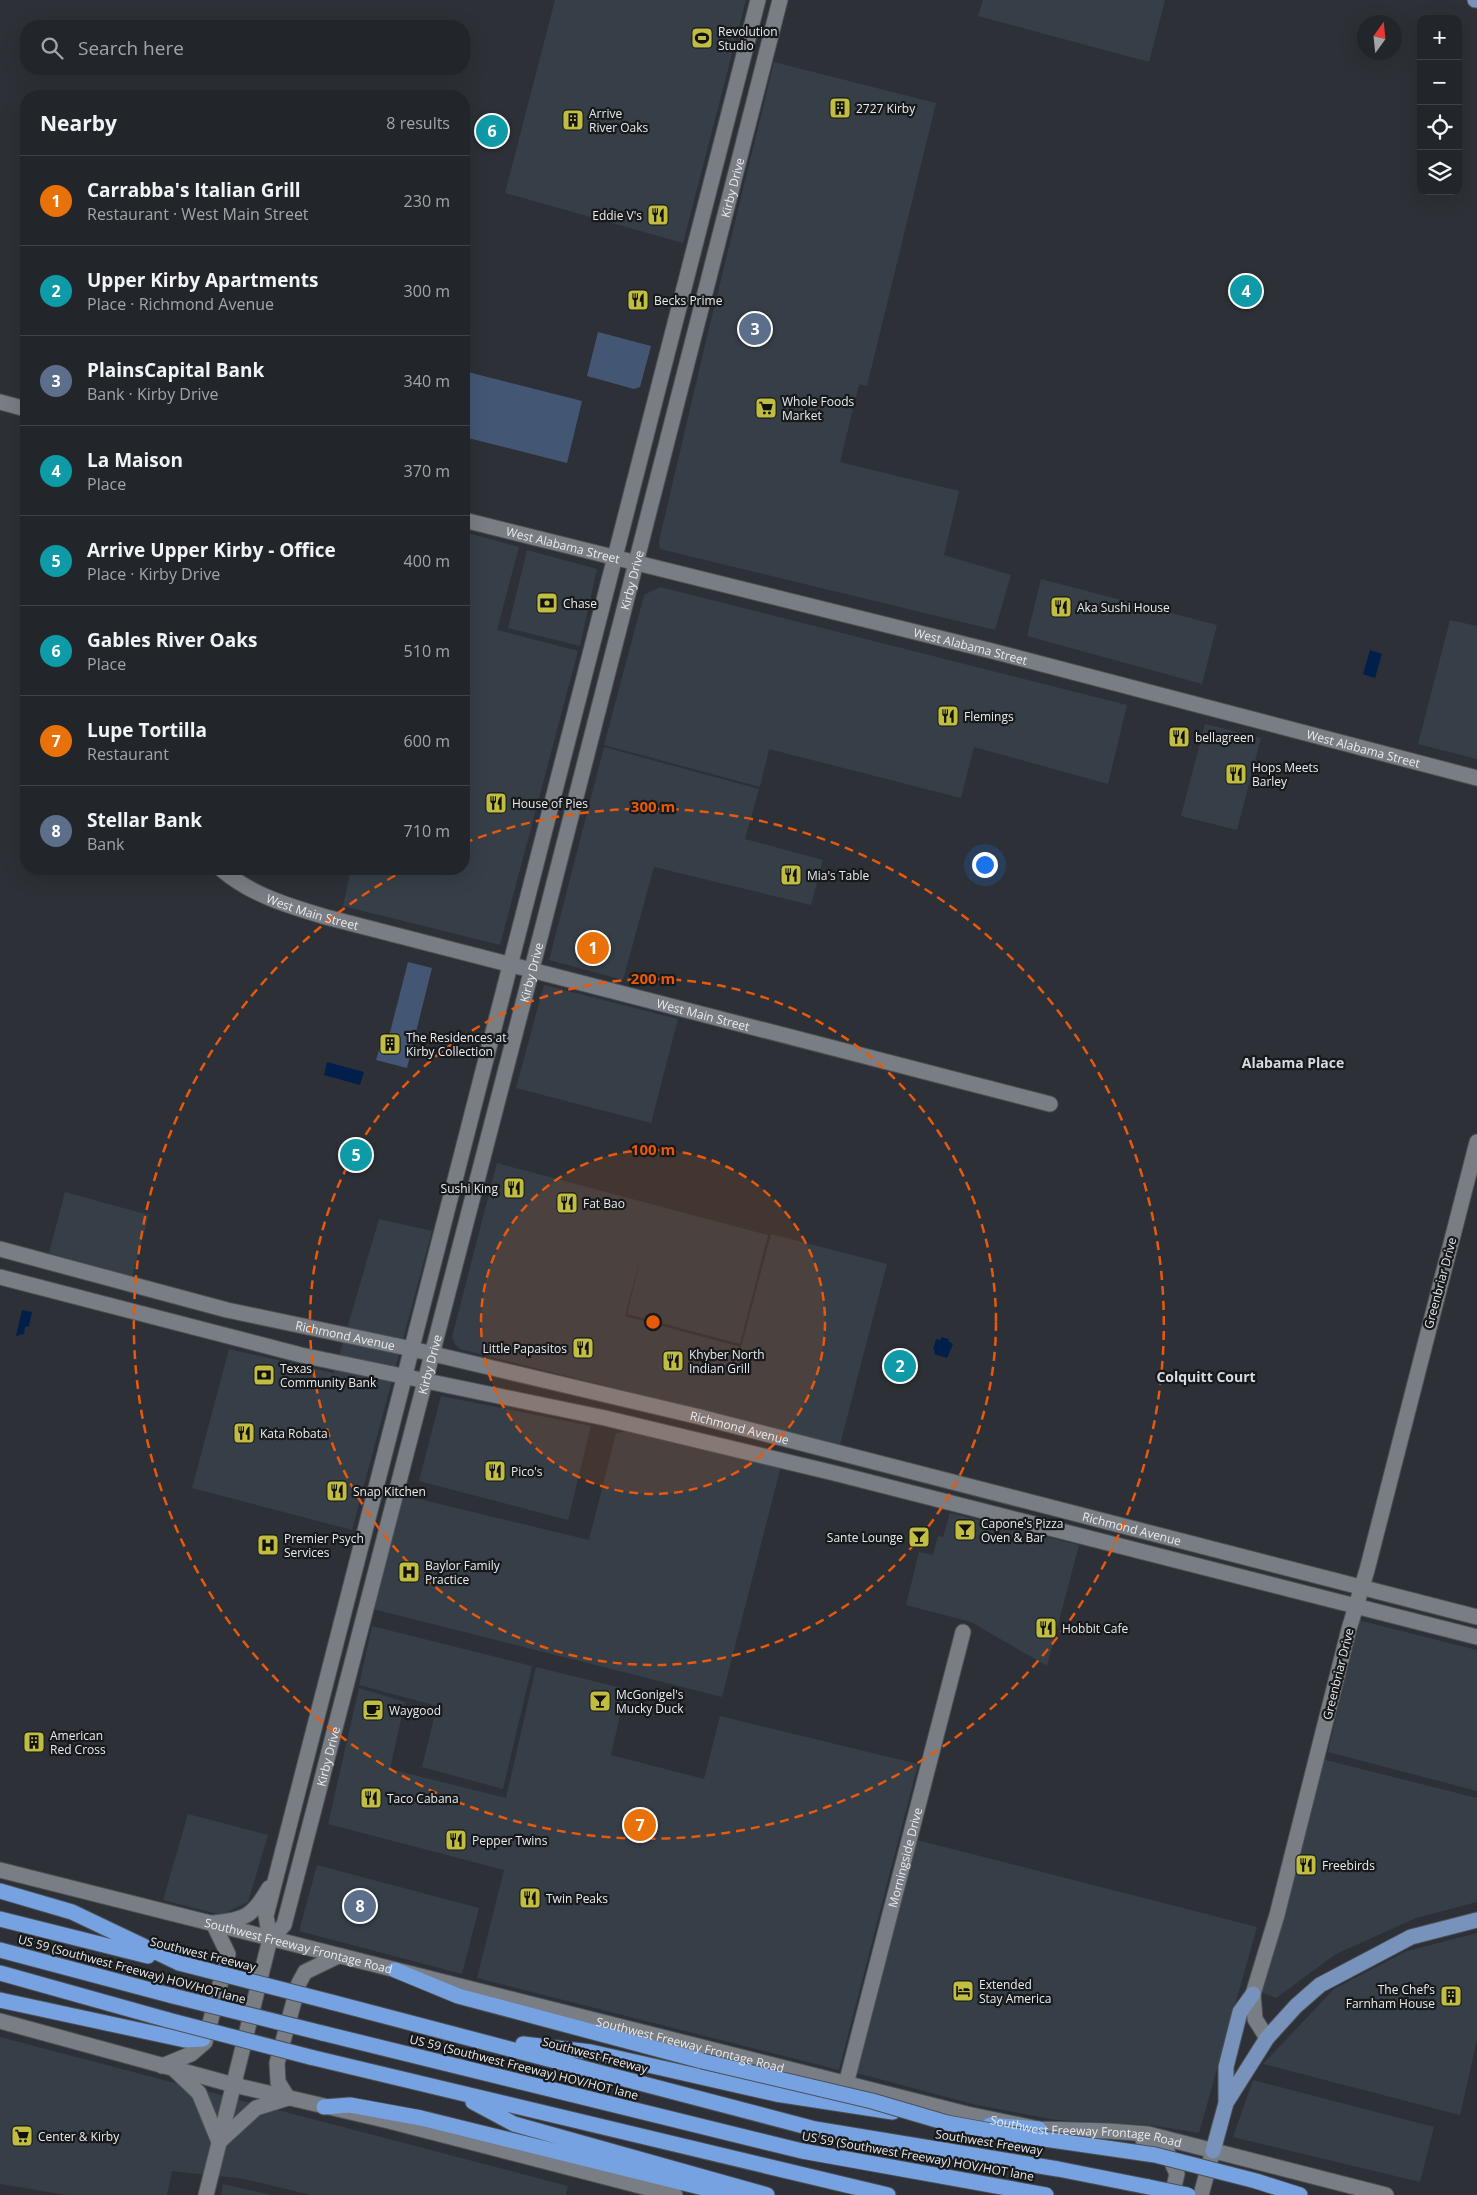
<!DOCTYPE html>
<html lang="en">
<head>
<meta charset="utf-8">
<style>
	:root { --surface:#222529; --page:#2e3135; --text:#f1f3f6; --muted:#a2a5a8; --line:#3f4246; --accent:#8c9099 }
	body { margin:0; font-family:"Open Sans",sans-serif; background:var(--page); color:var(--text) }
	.controls { position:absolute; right:15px; top:15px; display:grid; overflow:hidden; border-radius:10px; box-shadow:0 5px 20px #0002 }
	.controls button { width:45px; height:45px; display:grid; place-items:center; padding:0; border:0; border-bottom:1px solid var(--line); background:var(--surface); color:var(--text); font:25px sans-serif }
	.compass { position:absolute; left:1357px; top:15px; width:45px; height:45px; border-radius:50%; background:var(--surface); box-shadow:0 5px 20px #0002; rotate:15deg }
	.you { position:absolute; left:984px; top:864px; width:18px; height:18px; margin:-12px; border:4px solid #fff; border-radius:50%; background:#1a73e8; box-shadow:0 0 0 8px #1a73e833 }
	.badge { display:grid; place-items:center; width:32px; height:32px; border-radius:50%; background:var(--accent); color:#fff; font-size:16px; font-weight:700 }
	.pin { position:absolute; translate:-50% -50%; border:2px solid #fff; box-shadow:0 1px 5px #0006 }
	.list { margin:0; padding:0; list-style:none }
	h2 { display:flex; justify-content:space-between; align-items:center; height:65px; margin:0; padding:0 20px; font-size:21px }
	h2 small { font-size:16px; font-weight:400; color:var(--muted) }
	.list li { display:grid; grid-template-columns:32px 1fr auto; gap:15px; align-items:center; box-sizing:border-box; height:90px; padding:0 20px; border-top:1px solid var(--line) }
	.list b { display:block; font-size:19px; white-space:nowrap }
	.list p { margin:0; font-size:16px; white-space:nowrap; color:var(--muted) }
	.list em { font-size:16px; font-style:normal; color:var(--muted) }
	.icon { flex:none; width:28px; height:28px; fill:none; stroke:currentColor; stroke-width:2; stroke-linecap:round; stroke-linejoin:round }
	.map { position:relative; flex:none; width:1477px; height:2195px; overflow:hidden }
	.search { position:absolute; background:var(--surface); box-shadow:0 5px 20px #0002; left:20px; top:20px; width:450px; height:55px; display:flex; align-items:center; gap:12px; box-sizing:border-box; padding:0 18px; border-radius:20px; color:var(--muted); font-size:19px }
	.panel { position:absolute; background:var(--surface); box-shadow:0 5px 20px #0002; left:20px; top:90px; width:450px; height:785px; border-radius:20px }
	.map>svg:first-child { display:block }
	.built { fill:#363e47 }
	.green { fill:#435774 }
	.water { fill:#001f4a }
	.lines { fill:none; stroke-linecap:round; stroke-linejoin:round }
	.secondary-casing { stroke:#4c5054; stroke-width:17 }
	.primary-casing { stroke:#4c5054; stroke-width:17 }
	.highway-casing { stroke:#4c5054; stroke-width:17 }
	.secondary { stroke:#797d84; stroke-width:15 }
	.primary { stroke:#7793bc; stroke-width:15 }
	.highway { stroke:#76a2e2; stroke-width:15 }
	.highway-bridge-casing { stroke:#4c5054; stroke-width:17; stroke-linecap:butt }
	.highway-bridge { stroke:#76a2e2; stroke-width:15 }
	.ring { fill:none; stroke:#e8590c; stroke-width:2.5; stroke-dasharray:9 6 }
	.labels { text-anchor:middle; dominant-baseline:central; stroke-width:4.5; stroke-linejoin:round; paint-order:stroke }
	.poi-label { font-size:12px; fill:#e9ebef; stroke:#17191b; text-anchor:start }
	.street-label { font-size:12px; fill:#e9ebef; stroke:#17191b }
	.neighbourhood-label { font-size:14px; font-weight:bold; fill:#d6dbe3; stroke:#17191b }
	.centre { fill:#e8590c; stroke:#17191b; stroke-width:2.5 }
	.ring-label { font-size:15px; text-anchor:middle; font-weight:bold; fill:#e8590c; stroke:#17191b; stroke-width:4.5; stroke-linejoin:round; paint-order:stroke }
</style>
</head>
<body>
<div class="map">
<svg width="1477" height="2195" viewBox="0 0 1477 2195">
	<rect width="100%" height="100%" fill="#2d3137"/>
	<path class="built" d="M555,0H746L683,243L505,193Z
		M983,0H1165L1149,62L978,16Z
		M774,62L936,103L867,386L857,384L859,385L840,462L959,491L944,555L1011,575L995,630L660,549L659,541L705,345Z
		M464,532L519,547L497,630L578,651L500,945L343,906L351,869H464Z
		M527,550L597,569L580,646L508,628Z
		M1041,579L1217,625L1202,684L1027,636Z
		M660,587L1127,705L1108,784L974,747L961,798L769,749L760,787L604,745L644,595Z
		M1450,620L1477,626V759L1418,744Z
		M1205,724L1261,738L1237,830L1181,816Z
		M604,747L759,789L745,839L823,860L811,905L654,867L623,980L549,960Z
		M544,985L678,1019L651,1123L516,1088Z
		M497,1163L768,1235L740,1344L627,1314L641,1255L625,1316L741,1347L771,1234L887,1264L840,1445L460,1349L455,1344L452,1337Z
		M65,1192L149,1215L132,1276L49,1253Z
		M379,1219L432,1231L352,1530L192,1488L229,1349L334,1373Z
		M441,1396L591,1426L568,1520L419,1481Z
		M631,1430L781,1466L722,1697L373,1609L403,1495L589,1540L616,1433Z
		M950,1513L1079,1545L1047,1666L971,1622L906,1605L919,1552L933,1555L938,1536L943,1537Z
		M1358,1620L1477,1650V1791L1328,1752Z
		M372,1626L532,1666L503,1789L422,1767L437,1706L359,1685Z
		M536,1667L626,1689L611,1755L704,1779L720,1716L918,1764L839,2070L477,1978L504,1870L328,1824L359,1688L405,1702L390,1769L506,1798Z
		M1322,1759L1477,1798V1902L1416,1918L1336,1954L1276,1998L1261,1992Z
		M188,1814L268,1835L248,1902L221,1915L163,1900Z
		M913,1839L1257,1927L1199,2133L1150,2125L1056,2120L972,2104L853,2072Z
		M317,1865L479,1908L462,1974L299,1931Z
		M1477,1933V2040L1460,2115L1263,2064L1334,1989L1407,1951Z
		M0,2037L568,2186L566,2195H311L245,2179L172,2171L167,2195H66L0,2184Z
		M1253,2080L1434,2127L1420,2182L1233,2137Z
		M223,2184L272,2195H221Z"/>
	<path class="green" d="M598,332L651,346L640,387L634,389L587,376Z
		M464,371L582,401L567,463L464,437Z
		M408,962L432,968L407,1068L376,1060L381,1043L387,1044Z"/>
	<path class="water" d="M1370,650L1382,654L1375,678L1363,674Z
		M327,1062L364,1072L360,1085L324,1075Z
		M22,1310L32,1312L29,1326L25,1327L24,1334L16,1336Z
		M941,1337L949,1339L948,1341L953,1344L947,1358L934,1354L935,1350H933L936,1339L941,1340Z"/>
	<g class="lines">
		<g class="secondary-casing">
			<g id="secondary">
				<path d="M0,402L26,409"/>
				<path id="s1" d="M464,520L992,651L1477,778"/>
				<path id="s2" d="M221,869C251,895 289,906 326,917L1050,1104"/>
				<path id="s3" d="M0,1249L227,1310L412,1349L700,1417L1477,1617"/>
				<path d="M0,1277L301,1355L605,1418L834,1473L1477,1637"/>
				<path id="s4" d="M0,1870L967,2114L1039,2129L1109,2131L1148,2134L1386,2195"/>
				<path id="s5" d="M270,1939L284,1925L542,930L780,0"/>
				<path d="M0,2021L234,2085L389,2121L675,2195"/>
				<path d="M1267,2038L1255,2019L1253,1994L1277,1915L1349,1629L1367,1570L1477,1142"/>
				<path d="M162,2066L191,2054L205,2042L228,1954L213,1923C245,1920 253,1916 269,1888"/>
				<path d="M175,2070L199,2093L219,2142"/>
				<path id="s6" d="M846,2084L963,1632"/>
				<path d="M1143,2140L1167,2151L1177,2174L1172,2195"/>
				<path d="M219,2142L256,2108L288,2098L278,2082L277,2063L299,1983L305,1972L338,1956"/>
				<path d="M206,2195L270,1939L266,1916L758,0"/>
				<path d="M1201,2195L1211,2158"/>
			</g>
		</g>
		<g class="primary-casing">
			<path id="primary" d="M1475,0H1477
				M1226,2103V2067L1240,2012L1253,1994
				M1213,2151L1226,2103L1267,2038L1296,2006L1320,1985L1411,1937L1477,1920"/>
		</g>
		<g class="highway-casing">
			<path id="highway" d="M0,1891L72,1912L179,1963
				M0,1919L148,1956
				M0,1950L173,1996
				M395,1970L458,1996L702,2061
				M0,1973L168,2020
				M0,2000L185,2040L203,2039
				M331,2002L815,2129L1058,2169L1149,2187
				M322,2033L802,2151L1046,2195
				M523,2044L591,2052L776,2094L893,2112
				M310,2057L888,2195
				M473,2102L514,2124L767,2195
				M324,2107L350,2105L421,2118L732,2195
				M990,2125L1039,2129
				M1256,2181L1300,2195"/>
		</g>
		<use href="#secondary" class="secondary"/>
		<use href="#primary" class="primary"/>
		<use href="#highway" class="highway"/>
		<g class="highway-bridge-casing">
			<path id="highway-bridge" d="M179,1963L331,2002
				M173,1996L322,2033
				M168,2020L310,2057
				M702,2061L872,2101L947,2123L1002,2133L1155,2155L1256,2181
				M1149,2187L1188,2195"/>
		</g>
		<use href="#highway-bridge" class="highway-bridge"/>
	</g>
	<circle cx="653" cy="1322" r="172" fill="#e8590c" fill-opacity=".12"/>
	<g class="ring">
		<circle cx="653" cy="1322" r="172"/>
		<circle cx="653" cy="1322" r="343"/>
		<path d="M464 843A515 515 0 1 1 407 869"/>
	</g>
	<defs>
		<g id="stadium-square" transform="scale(1.125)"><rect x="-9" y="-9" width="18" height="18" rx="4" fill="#c1bd40" stroke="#17191b"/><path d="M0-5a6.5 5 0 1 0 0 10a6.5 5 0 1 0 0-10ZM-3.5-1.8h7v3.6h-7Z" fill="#111"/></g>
		<g id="building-square" transform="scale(1.125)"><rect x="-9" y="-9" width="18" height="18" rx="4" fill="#c1bd40" stroke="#17191b"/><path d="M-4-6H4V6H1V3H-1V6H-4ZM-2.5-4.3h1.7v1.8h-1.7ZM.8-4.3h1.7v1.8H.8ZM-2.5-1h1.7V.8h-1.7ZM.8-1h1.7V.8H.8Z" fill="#111"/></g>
		<g id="restaurant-square" transform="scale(1.125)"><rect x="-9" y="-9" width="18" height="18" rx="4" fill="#c1bd40" stroke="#17191b"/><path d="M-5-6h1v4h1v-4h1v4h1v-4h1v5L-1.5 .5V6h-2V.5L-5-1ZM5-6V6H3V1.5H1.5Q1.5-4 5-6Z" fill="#111"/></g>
		<g id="supermarket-square" transform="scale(1.125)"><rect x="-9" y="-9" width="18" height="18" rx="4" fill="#c1bd40" stroke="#17191b"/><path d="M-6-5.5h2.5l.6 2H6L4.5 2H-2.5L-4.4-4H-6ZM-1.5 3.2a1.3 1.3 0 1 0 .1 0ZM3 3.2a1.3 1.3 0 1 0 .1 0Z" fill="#111"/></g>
		<g id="bank-square" transform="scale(1.125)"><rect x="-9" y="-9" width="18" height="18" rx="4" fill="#c1bd40" stroke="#17191b"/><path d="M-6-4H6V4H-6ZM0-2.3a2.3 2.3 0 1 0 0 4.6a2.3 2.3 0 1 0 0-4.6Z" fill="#111"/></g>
		<g id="bar-square" transform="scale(1.125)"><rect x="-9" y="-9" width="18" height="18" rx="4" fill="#c1bd40" stroke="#17191b"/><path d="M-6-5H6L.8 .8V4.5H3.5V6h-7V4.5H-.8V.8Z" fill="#111"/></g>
		<g id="hospital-square" transform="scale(1.125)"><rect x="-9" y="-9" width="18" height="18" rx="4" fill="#c1bd40" stroke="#17191b"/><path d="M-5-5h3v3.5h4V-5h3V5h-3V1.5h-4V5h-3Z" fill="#111"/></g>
		<g id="cafe-square" transform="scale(1.125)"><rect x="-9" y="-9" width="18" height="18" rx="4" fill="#c1bd40" stroke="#17191b"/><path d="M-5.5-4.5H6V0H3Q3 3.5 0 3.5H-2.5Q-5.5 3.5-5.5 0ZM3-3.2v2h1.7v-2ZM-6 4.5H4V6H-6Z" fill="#111"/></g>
		<g id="hotel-square" transform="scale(1.125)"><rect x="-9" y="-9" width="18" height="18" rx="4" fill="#c1bd40" stroke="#17191b"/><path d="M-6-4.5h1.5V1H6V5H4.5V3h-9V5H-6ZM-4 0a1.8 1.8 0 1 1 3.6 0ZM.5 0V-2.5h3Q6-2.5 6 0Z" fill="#111"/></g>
	</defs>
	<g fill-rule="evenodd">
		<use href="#stadium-square" x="702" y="38"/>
		<use href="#building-square" x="840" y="108"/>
		<use href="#building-square" x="573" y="120"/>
		<use href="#restaurant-square" x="658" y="215"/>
		<use href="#restaurant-square" x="638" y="300"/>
		<use href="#supermarket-square" x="766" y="408"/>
		<use href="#bank-square" x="547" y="603"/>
		<use href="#restaurant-square" x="1061" y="607"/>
		<use href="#restaurant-square" x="948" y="716"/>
		<use href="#restaurant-square" x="1179" y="737"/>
		<use href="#restaurant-square" x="1236" y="774"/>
		<use href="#restaurant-square" x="496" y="803"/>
		<use href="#restaurant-square" x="791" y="875"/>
		<use href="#building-square" x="390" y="1044"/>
		<use href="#restaurant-square" x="514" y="1188"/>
		<use href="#restaurant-square" x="567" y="1203"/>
		<use href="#restaurant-square" x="583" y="1348"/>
		<use href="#restaurant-square" x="673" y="1361"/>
		<use href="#bank-square" x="264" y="1375"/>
		<use href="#restaurant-square" x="244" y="1433"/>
		<use href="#restaurant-square" x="495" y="1471"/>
		<use href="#restaurant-square" x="337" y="1491"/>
		<use href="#bar-square" x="965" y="1530"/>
		<use href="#bar-square" x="919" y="1537"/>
		<use href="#hospital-square" x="268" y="1545"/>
		<use href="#hospital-square" x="409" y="1572"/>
		<use href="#restaurant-square" x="1046" y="1628"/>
		<use href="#bar-square" x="600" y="1701"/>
		<use href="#cafe-square" x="373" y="1710"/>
		<use href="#building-square" x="34" y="1742"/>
		<use href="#restaurant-square" x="371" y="1798"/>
		<use href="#restaurant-square" x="456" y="1840"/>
		<use href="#restaurant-square" x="1306" y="1865"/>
		<use href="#restaurant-square" x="530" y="1898"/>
		<use href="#hotel-square" x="963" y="1991"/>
		<use href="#building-square" x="1451" y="1996"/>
		<use href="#supermarket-square" x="22" y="2136"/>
	</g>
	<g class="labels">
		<g class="poi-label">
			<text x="718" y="31">Revolution<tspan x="718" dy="14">Studio</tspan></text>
			<text x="856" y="108">2727 Kirby</text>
			<text x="589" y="113">Arrive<tspan x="589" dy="14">River Oaks</tspan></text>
			<text x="642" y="215" text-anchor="end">Eddie V's</text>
			<text x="654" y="300">Becks Prime</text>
			<text x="782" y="401">Whole Foods<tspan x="782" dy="14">Market</tspan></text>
			<text x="563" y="603">Chase</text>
			<text x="1077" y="607">Aka Sushi House</text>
			<text x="964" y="716">Flemings</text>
			<text x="1195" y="737">bellagreen</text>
			<text x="1252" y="767">Hops Meets<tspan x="1252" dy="14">Barley</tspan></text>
			<text x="512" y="803">House of Pies</text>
			<text x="807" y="875">Mia's Table</text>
			<text x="406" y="1037">The Residences at<tspan x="406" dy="14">Kirby Collection</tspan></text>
			<text x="498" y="1188" text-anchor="end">Sushi King</text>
			<text x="583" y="1203">Fat Bao</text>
			<text x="567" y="1348" text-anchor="end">Little Papasitos</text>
			<text x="689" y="1354">Khyber North<tspan x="689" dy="14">Indian Grill</tspan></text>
			<text x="280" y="1368">Texas<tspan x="280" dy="14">Community Bank</tspan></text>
			<text x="260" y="1433">Kata Robata</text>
			<text x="511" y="1471">Pico's</text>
			<text x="353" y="1491">Snap Kitchen</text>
			<text x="981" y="1523">Capone's Pizza<tspan x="981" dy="14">Oven &amp; Bar</tspan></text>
			<text x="903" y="1537" text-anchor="end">Sante Lounge</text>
			<text x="284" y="1538">Premier Psych<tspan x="284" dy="14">Services</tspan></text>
			<text x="425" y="1565">Baylor Family<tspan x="425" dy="14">Practice</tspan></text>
			<text x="1062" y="1628">Hobbit Cafe</text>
			<text x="616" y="1694">McGonigel's<tspan x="616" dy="14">Mucky Duck</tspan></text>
			<text x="389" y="1710">Waygood</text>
			<text x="50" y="1735">American<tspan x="50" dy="14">Red Cross</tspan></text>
			<text x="387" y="1798">Taco Cabana</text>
			<text x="472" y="1840">Pepper Twins</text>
			<text x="1322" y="1865">Freebirds</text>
			<text x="546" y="1898">Twin Peaks</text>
			<text x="979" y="1984">Extended<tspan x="979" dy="14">Stay America</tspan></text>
			<text x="1435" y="1989" text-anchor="end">The Chef’s<tspan x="1435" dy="14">Farnham House</tspan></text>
			<text x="38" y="2136">Center &amp; Kirby</text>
		</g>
		<g class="street-label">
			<text stroke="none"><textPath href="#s5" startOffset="1814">Kirby Drive</textPath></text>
			<text stroke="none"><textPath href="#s1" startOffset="102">West Alabama Street</textPath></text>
			<text stroke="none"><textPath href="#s5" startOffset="1409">Kirby Drive</textPath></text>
			<text stroke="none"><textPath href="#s1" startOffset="522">West Alabama Street</textPath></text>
			<text stroke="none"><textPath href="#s1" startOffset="928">West Alabama Street</textPath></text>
			<text stroke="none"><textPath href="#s2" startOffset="102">West Main Street</textPath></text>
			<text stroke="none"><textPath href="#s5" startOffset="1004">Kirby Drive</textPath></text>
			<text stroke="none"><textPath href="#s2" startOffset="506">West Main Street</textPath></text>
			<text transform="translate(1440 1283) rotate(-75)">Greenbriar Drive</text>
			<text stroke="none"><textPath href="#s3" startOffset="356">Richmond Avenue</textPath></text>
			<text stroke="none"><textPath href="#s5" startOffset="599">Kirby Drive</textPath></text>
			<text stroke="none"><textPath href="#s3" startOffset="761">Richmond Avenue</textPath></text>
			<text stroke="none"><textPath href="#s3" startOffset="1166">Richmond Avenue</textPath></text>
			<text transform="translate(1338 1674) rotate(-76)">Greenbriar Drive</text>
			<text stroke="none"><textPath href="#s5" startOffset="194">Kirby Drive</textPath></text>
			<text stroke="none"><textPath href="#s6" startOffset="234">Morningside Drive</textPath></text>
			<text stroke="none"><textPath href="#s4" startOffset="308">Southwest Freeway Frontage Road</textPath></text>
			<text transform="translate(203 1954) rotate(14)">Southwest Freeway</text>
			<text transform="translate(132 1969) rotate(15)">US 59 (Southwest Freeway) HOV/HOT lane</text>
			<text stroke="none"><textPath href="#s4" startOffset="712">Southwest Freeway Frontage Road</textPath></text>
			<text transform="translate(595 2055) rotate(15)">Southwest Freeway</text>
			<text transform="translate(524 2067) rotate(14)">US 59 (Southwest Freeway) HOV/HOT lane</text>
			<text stroke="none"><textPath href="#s4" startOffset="1118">Southwest Freeway Frontage Road</textPath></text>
			<text transform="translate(989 2142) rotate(9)">Southwest Freeway</text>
			<text transform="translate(918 2156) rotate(10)">US 59 (Southwest Freeway) HOV/HOT lane</text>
		</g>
		<g class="neighbourhood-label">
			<text x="1293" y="1062">Alabama Place</text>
			<text x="1206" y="1376">Colquitt Court</text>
		</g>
	</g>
	<circle cx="653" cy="1322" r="8" class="centre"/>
	<g class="ring-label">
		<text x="653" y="812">300 m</text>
		<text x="653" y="984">200 m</text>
		<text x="653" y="1155">100 m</text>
	</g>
</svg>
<div class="controls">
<button>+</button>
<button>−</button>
<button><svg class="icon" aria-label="locate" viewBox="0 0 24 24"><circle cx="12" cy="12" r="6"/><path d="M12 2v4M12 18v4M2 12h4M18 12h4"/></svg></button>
<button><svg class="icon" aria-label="layers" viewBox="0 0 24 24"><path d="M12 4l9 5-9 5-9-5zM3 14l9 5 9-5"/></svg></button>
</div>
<svg class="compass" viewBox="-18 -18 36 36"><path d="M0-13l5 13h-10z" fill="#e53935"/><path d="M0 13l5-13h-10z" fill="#a2a5a8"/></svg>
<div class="you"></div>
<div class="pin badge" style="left:593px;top:948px;background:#e8710a">1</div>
<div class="pin badge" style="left:900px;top:1366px;background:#0f9aa8">2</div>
<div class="pin badge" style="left:755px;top:329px;background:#5c6f8a">3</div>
<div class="pin badge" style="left:1246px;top:291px;background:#0f9aa8">4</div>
<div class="pin badge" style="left:356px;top:1155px;background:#0f9aa8">5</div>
<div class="pin badge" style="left:492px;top:131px;background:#0f9aa8">6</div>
<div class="pin badge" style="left:640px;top:1825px;background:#e8710a">7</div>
<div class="pin badge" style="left:360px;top:1906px;background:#5c6f8a">8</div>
<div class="search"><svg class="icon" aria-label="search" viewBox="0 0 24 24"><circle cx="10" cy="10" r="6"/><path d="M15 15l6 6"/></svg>Search here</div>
<section class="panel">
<h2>Nearby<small>8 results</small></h2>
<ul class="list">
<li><span class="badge" style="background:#e8710a">1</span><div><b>Carrabba's Italian Grill</b><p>Restaurant · West Main Street</p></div><em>230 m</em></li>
<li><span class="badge" style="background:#0f9aa8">2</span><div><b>Upper Kirby Apartments</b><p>Place · Richmond Avenue</p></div><em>300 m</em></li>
<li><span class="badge" style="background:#5c6f8a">3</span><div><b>PlainsCapital Bank</b><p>Bank · Kirby Drive</p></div><em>340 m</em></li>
<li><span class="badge" style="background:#0f9aa8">4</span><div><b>La Maison</b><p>Place</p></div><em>370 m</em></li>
<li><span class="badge" style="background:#0f9aa8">5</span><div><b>Arrive Upper Kirby - Office</b><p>Place · Kirby Drive</p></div><em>400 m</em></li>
<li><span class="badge" style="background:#0f9aa8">6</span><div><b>Gables River Oaks</b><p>Place</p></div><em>510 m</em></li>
<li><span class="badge" style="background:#e8710a">7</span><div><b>Lupe Tortilla</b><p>Restaurant</p></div><em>600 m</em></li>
<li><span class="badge" style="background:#5c6f8a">8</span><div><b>Stellar Bank</b><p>Bank</p></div><em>710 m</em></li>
</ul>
</section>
</div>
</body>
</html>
